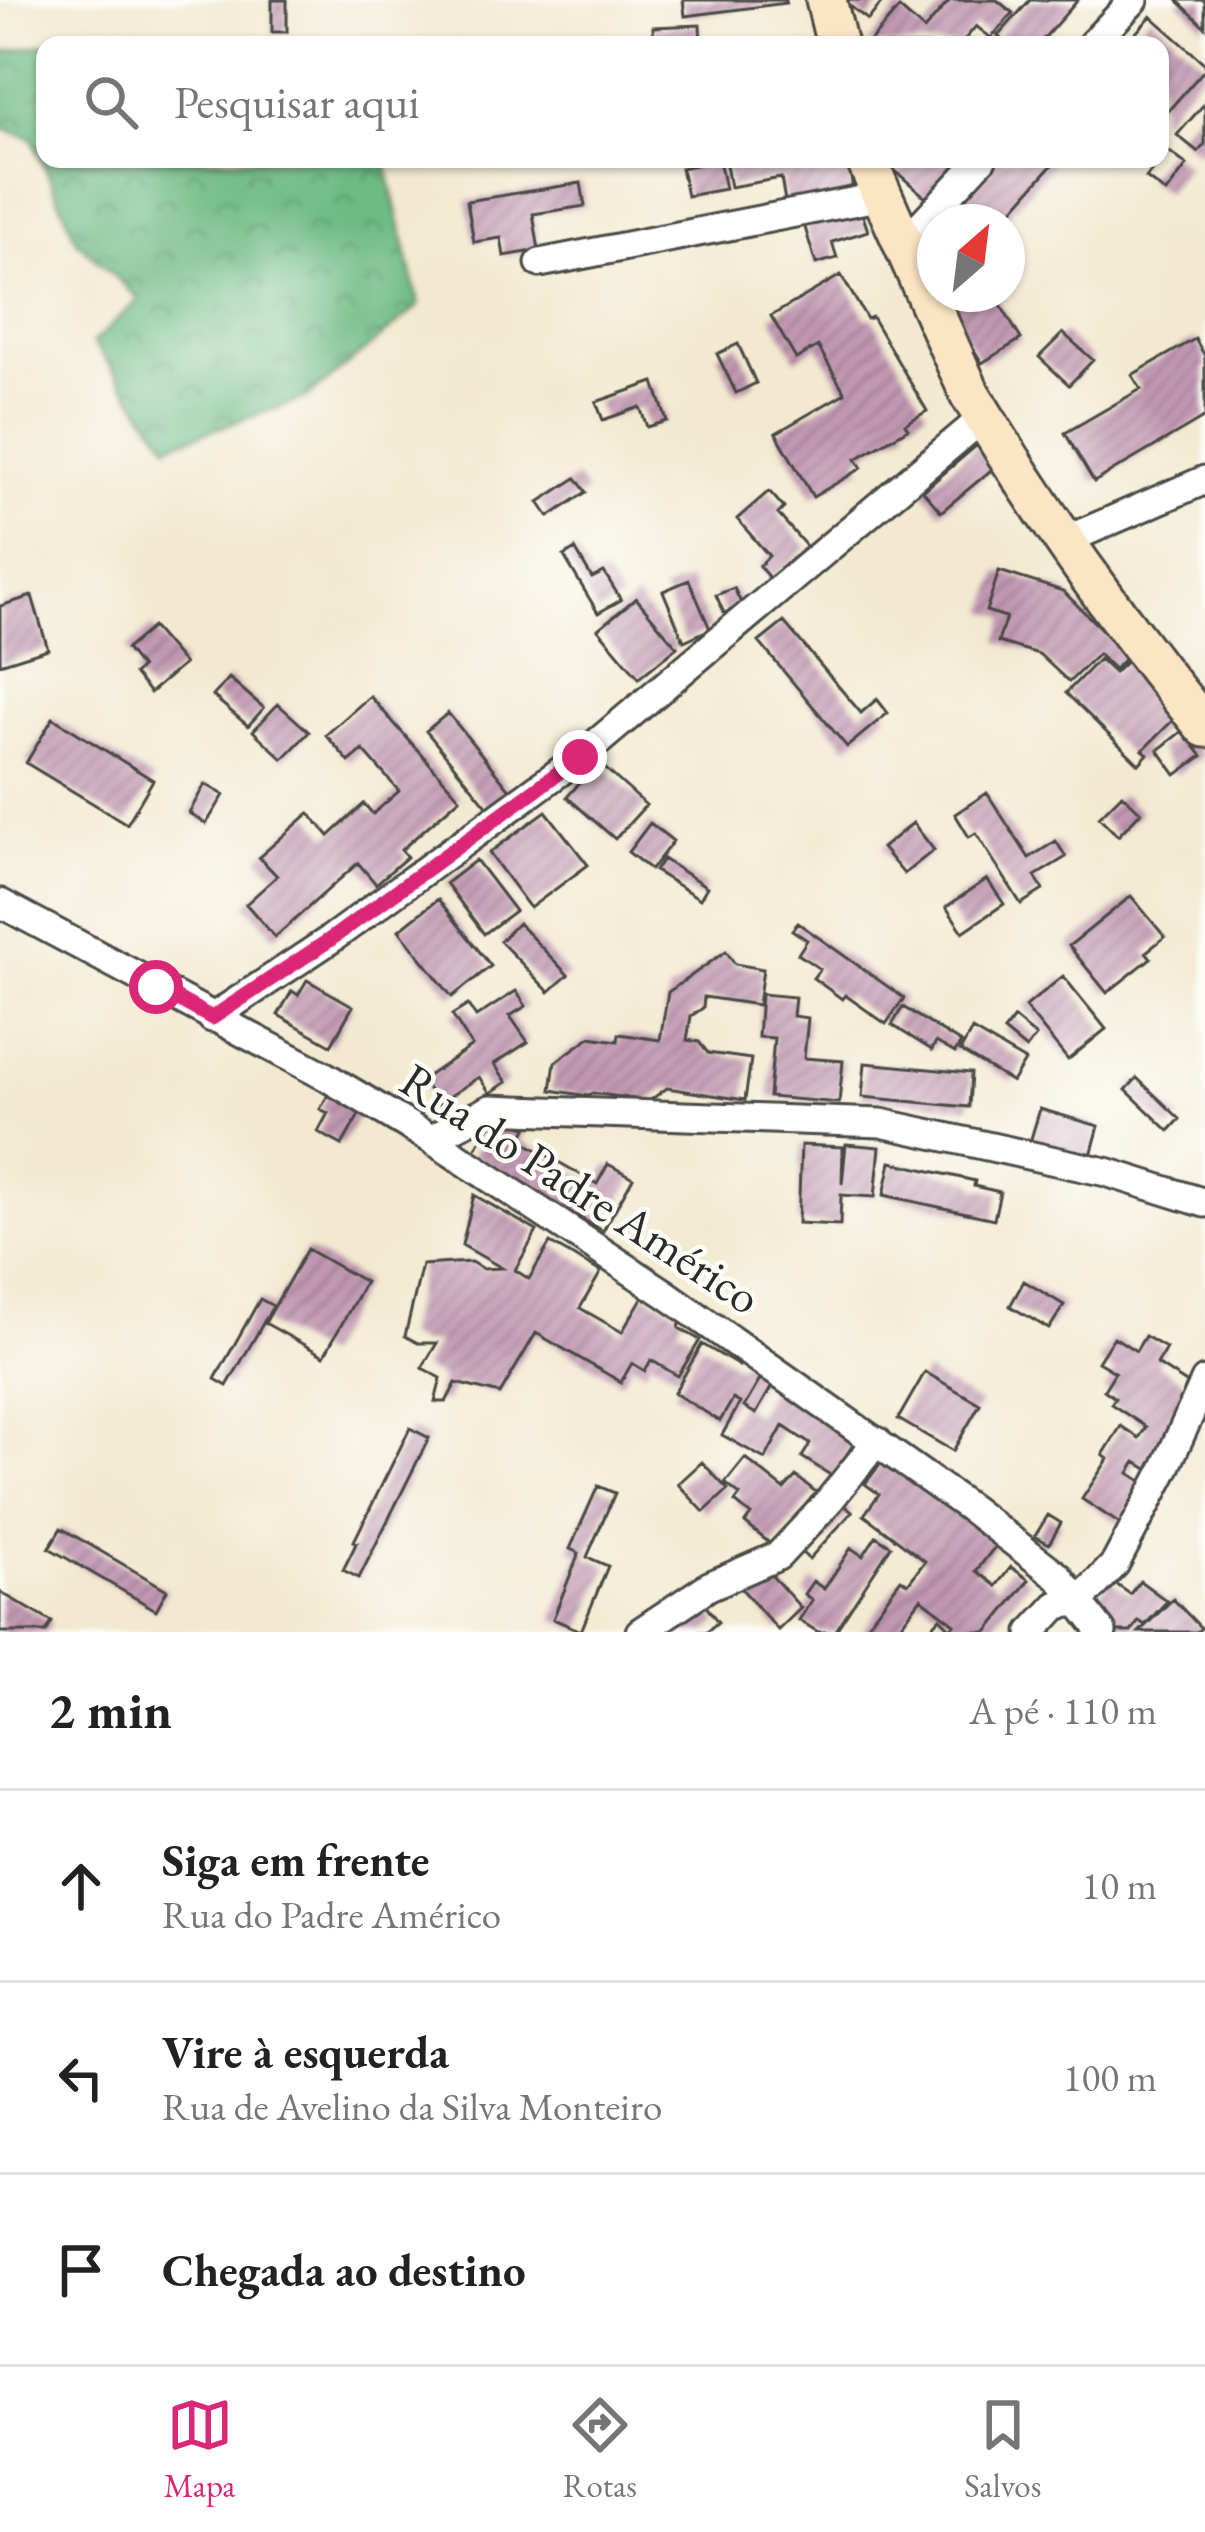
<!DOCTYPE html>
<html lang="pt">
<head>
<meta charset="utf-8">
<style>
	:root { --surface:#fff; --page:#f6f6f6; --text:#222; --muted:#767676; --line:#e0e0e0; --accent:#db2777 }
	body { margin:0; font-family:"EB Garamond",serif; background:var(--page); color:var(--text) }
	.compass { position:absolute; left:917px; top:204px; width:108px; height:108px; border-radius:50%; background:var(--surface); box-shadow:0 3px 9px #0004; rotate:28deg }
	.stop { position:absolute; width:36px; height:36px; margin:-27px; border:9px solid #db2777; border-radius:50%; background:#fff }
	.stop.end { background:#db2777; border-color:#fff; box-shadow:0 3px 12px #0008 }
	.list { margin:0; padding:0; list-style:none }
	h2 { display:flex; justify-content:space-between; align-items:center; height:156px; margin:0; padding:0 48px; font-size:51px }
	h2 small { font-size:39px; font-weight:400; color:var(--muted) }
	.list li { display:grid; grid-template-columns:78px 1fr auto; gap:36px; align-items:center; box-sizing:border-box; height:192px; padding:0 48px; border-top:3px solid var(--line) }
	.list b { display:block; font-size:45px; white-space:nowrap }
	.list p { margin:0; font-size:39px; white-space:nowrap; color:var(--muted) }
	.list em { font-size:39px; font-style:normal; color:var(--muted) }
	.icon { flex:none; width:66px; height:66px; fill:none; stroke:currentColor; stroke-width:2; stroke-linecap:round; stroke-linejoin:round }
	.map { position:relative; flex:none; width:1205px; height:1632px; overflow:hidden }
	.search { position:absolute; background:var(--surface); box-shadow:0 3px 9px #0004; left:36px; right:36px; top:36px; height:132px; display:flex; align-items:center; gap:30px; box-sizing:border-box; padding:0 42px; border-radius:24px; color:var(--muted); font-size:45px }
	.sheet { height:732px; background:var(--surface) }
	nav { display:flex; justify-content:space-around; align-items:center; box-sizing:border-box; height:168px; border-top:3px solid var(--line); background:var(--surface); font-size:33px; color:var(--muted) }
	nav a { display:grid; justify-items:center; gap:6px }
	nav .on { color:var(--accent) }
	.map>svg:first-child { display:block }
	.forest { fill:url(#forest-crowns); stroke:#4c7358; stroke-width:3 }
	.building { fill:url(#building-hatch) }
	.lines { fill:none; stroke-linecap:round; stroke-linejoin:round }
	.street-casing { stroke:#494844; stroke-width:33 }
	.secondary-casing { stroke:#494844; stroke-width:45 }
	.street { stroke:#fff; stroke-width:27 }
	.secondary { stroke:#fce5c4; stroke-width:39 }
	.route { stroke:#db2777; stroke-width:15 }
	.labels { text-anchor:middle; dominant-baseline:central; stroke-width:9; stroke-linejoin:round; paint-order:stroke }
	.street-label { font-size:48px; fill:#2b2b2b; stroke:#fdfcf7 }
</style>
</head>
<body>
<div class="map">
<svg width="1205" height="1632" viewBox="0 0 1205 1632">
	<defs>
		<pattern id="forest-crowns" width="20" height="18" patternUnits="userSpaceOnUse" patternTransform="scale(3)"><rect width="20" height="18" fill="#6ebb84"/><path d="M2 6a3 3 0 1 1 6 0M12 15a3 3 0 1 1 6 0" fill="none" stroke="#5b986c"/></pattern>
		<pattern id="building-hatch" width="6" height="6" patternUnits="userSpaceOnUse" patternTransform="scale(3)"><rect width="6" height="6" fill="#c299b3"/><path d="M-1 1l2-2M0 6l6-6M5 7l2-2" fill="none" stroke="#9e7d92"/></pattern>
	</defs>
	<rect width="100%" height="100%" fill="#fdfcf7"/>
	<filter id="ink" filterUnits="userSpaceOnUse"><feTurbulence type="fractalNoise" baseFrequency=".00833" numOctaves="2"/><feDisplacementMap in="SourceGraphic" scale="24" xChannelSelector="R" yChannelSelector="G"/><feConvolveMatrix kernelMatrix="1 2 1 2 8 2 1 2 1" color-interpolation-filters="sRGB"/></filter>
	<filter id="wash" filterUnits="userSpaceOnUse"><feTurbulence type="fractalNoise" baseFrequency=".004" numOctaves="4" result="noise"/><feDisplacementMap in="SourceGraphic" scale="48" xChannelSelector="R" yChannelSelector="G"/><feGaussianBlur stdDeviation="2.7" result="paint"/><feColorMatrix in="noise" values="0 0 0 0 0 0 0 0 0 0 0 0 0 0 0 0 0 1.4 0 .05"/><feComposite in="paint" operator="in"/></filter>
	<g filter="url(#wash)">
		<rect width="100%" height="100%" fill="#f2e9d0"/>
		<path class="forest" d="M81,37L197,45H45V159H385L419,306L307,398L168,445L93,343L139,299L77,241L32,138L0,128V53Z"/>
		<g id="blocks">
			<path class="building" d="M272,0H287V32H272Z
				M683,0H786V3L685,16Z
				M842,0H884L868,20Z
				M950,0H997L1013,13L991,38L976,26L960,45H867L899,8L924,30Z
				M1030,0H1078L1038,45H1003L1005,43L998,36Z
				M1177,0H1205V27Z
				M1151,16L1205,64V69L1160,120V45H1125Z
				M700,25L701,45H654L653,27Z
				M1205,103V144L1198,152L1177,135Z
				M1167,150L1187,165L1166,193L1146,178Z
				M725,159H848L854,195L786,207L781,178L730,187Z
				M887,159H971L932,203L885,162Z
				M992,159H1047L1053,164L1002,222H951L943,215Z
				M719,160L725,189L687,196L681,168Z
				M581,183L585,206L533,214L539,250L504,256L501,238L474,242L467,201Z
				M859,204L868,231L832,242L837,258L816,264L803,221Z
				M841,275L867,319L872,317L927,411L905,424L908,429L856,459L862,468L813,497L776,433L845,393L818,346L796,359L771,316Z
				M940,294H994L1021,339L982,363Z
				M1063,333L1093,360L1069,385L1039,357Z
				M1195,339L1205,356V417L1094,482L1065,433L1141,389L1132,375Z
				M738,344L756,383L736,393L717,354Z
				M654,382L667,421L647,427L640,407L603,420L596,402Z
				M977,445L996,466L941,512L923,491Z
				M576,478L586,492L549,517L539,502Z
				M769,491L784,508L778,514L807,547L770,579L759,566L769,556L737,519Z
				M575,549L592,578L604,572L621,600L598,613L564,556Z
				M999,571L1063,591L1128,656L1114,669L1098,654L1069,682L1039,654L998,642L1006,617L986,611Z
				M689,580L710,629L684,641L663,591Z
				M734,588L742,605L724,613L716,595Z
				M32,596L48,649L0,664V606Z
				M636,598L677,647L639,678L598,629Z
				M784,622L861,713L877,699L888,713L847,747L759,642Z
				M152,627L184,664L150,693L134,674L141,668L126,649Z
				M1130,658L1183,710L1143,750L1148,754L1139,764L1066,693L1099,659L1114,673Z
				M229,678L264,708L248,726L213,696Z
				M370,696L460,798L401,850L407,857L376,884L358,863L275,937L246,904L277,876L259,857L309,813L329,836L364,804L373,814L399,791L363,750L349,762L326,735Z
				M278,704L309,732L283,759L253,731Z
				M448,713L515,796L493,813L426,731Z
				M53,718L153,780L127,824L26,763Z
				M1182,731L1202,756L1176,775L1158,750Z
				M598,762L646,805L615,839L567,797Z
				M205,784L224,795L206,824L189,813Z
				M987,793L1029,858L1056,841L1066,857L1035,876L1043,890L1021,904L976,833L969,837L955,814Z
				M1122,794L1141,812L1118,836L1099,817Z
				M546,811L588,865L530,908L489,853Z
				M650,823L673,841L651,870L628,852Z
				M913,823L934,850L904,874L882,848Z
				M663,859L707,887L700,899L655,871Z
				M476,860L515,911L484,934L446,883Z
				M987,879L1004,904L963,932L946,907Z
				M1131,896L1165,937L1146,952L1151,958L1107,993L1069,946Z
				M438,899L491,966L452,997L399,930Z
				M518,923L568,975L549,992L500,941Z
				M798,923L904,998L886,1024L845,995L842,999L813,978L820,969L798,954L807,940L792,930Z
				M726,951L735,964L763,969L758,1005L704,997L703,1008L691,1016L687,1040L699,1042L708,1053L751,1059L745,1100L667,1088L649,1101L593,1093L588,1096L551,1090L555,1062L590,1037L618,1041L619,1034L660,1040L668,992Z
				M1063,976L1106,1029L1068,1060L1025,1007Z
				M307,980L353,1006L331,1045L278,1015L292,991L298,995Z
				M516,991L526,1006L510,1016L528,1042L494,1064L507,1082L490,1093L479,1077L438,1104L422,1080L472,1046L452,1015L468,1005L476,1017Z
				M761,994L795,997L793,1016L808,1018L804,1058L843,1061L839,1103L769,1097L774,1038L758,1037Z
				M903,1007L961,1043L955,1053L936,1042L932,1050L892,1025Z
				M1014,1018L1036,1036L1026,1049L1004,1031Z
				M972,1030L1025,1061L1012,1082L960,1051Z
				M865,1063L971,1073L969,1107L862,1097Z
				M1137,1078L1180,1119L1169,1131L1126,1090Z
				M332,1088L364,1106L342,1145L318,1132L328,1113L320,1109Z
				M1040,1109L1099,1126L1090,1159L1030,1142Z
				M498,1111L527,1128L520,1140L597,1184L608,1164L633,1178L603,1231L472,1155Z
				M846,1144L880,1147L875,1197L841,1195L840,1225L798,1223L801,1145L843,1147L842,1184Z
				M891,1162L975,1181L974,1186L1000,1192L994,1219L884,1195Z
				M474,1195L537,1231L515,1270L529,1279L550,1243L601,1272L580,1308L622,1332L645,1293L682,1315L679,1328L700,1340L678,1376L651,1360L645,1371L632,1363L621,1382L536,1333L500,1394L456,1383L446,1402H435L441,1378L422,1368L437,1343H418L405,1336L422,1265L471,1262L483,1269L502,1268L462,1245Z
				M307,1249L365,1282L324,1356L265,1323Z
				M1024,1281L1064,1305L1049,1329L1010,1306Z
				M260,1299L273,1306L227,1386L215,1379Z
				M1145,1336L1166,1348L1157,1364L1200,1392L1149,1470L1136,1462L1129,1473L1146,1484L1120,1524L1082,1499L1108,1459L1103,1455L1121,1426L1139,1438L1146,1427L1111,1404L1115,1398L1104,1390L1115,1372L1098,1362L1114,1337L1136,1351Z
				M702,1344L739,1366L744,1359L765,1371L744,1407L756,1414L772,1386L859,1436L832,1476L802,1457L810,1444L783,1426L765,1459L722,1435L740,1403L733,1399L720,1421L674,1393Z
				M925,1372L980,1404L953,1451L898,1419Z
				M410,1428L429,1438L359,1578L343,1570L357,1542L354,1541Z
				M745,1458L784,1489L796,1476L816,1492L773,1546L745,1523L751,1515L735,1502L740,1495L725,1483Z
				M883,1460L997,1544L976,1571L996,1586L1011,1567L1029,1580L987,1632H927L940,1618L951,1629L955,1624L921,1598L896,1632H862L901,1579L908,1584L925,1561L864,1515L879,1494L865,1484Z
				M702,1462L728,1490L704,1512L678,1484Z
				M598,1486L615,1493L587,1557L608,1566L581,1631L553,1619L579,1553L570,1549Z
				M834,1497L852,1512L809,1559L792,1544Z
				M1048,1515L1061,1523L1049,1544L1035,1536Z
				M61,1528L167,1590L156,1610L49,1548Z
				M876,1536L891,1546L835,1632H818L799,1620L812,1600L804,1594L813,1581L824,1589L851,1548L863,1556Z
				M764,1567L801,1608L778,1630L741,1588Z
				M1110,1580L1130,1594L1140,1581L1167,1601L1145,1625L1139,1621L1131,1632H1118L1089,1610Z
				M0,1592L52,1622L46,1632H0Z
				M699,1597L718,1622L706,1632H653Z
				M1173,1599L1201,1628L1197,1632H1139Z"/>
		</g>
	</g>
	<g filter="url(#ink)">
		<use href="#blocks" fill-opacity="0" stroke="#494844" stroke-width="3"/>
		<g class="lines">
			<g class="street-casing">
				<path id="street" d="M1091,45L1134,0
					M902,245L982,159
					M540,263L882,196
					M1064,541L1205,480
					M0,903L325,1076L431,1139L666,1294L971,1509L1058,1576L1102,1632
					M212,1018L331,939L580,757L984,417
					M431,1139L490,1109L881,1123L1106,1172L1205,1203
					M1078,1602L1115,1564L1165,1469L1205,1381
					M640,1632L709,1586L778,1556L824,1507L877,1441
					M1032,1632L1057,1605L1078,1602"/>
			</g>
			<g class="secondary-casing">
				<path id="secondary" d="M826,0L837,45
					M866,159L970,394C1040,511 1118,622 1205,727"/>
			</g>
			<use href="#street" class="street"/>
			<use href="#secondary" class="secondary"/>
		</g>
	</g>
	<g class="lines" filter="url(#ink)">
		<path class="route" d="M156,987L212,1018L331,939L580,757"/>
	</g>
	<g class="labels">
		<g class="street-label">
			<text transform="translate(581 1188) rotate(33)">Rua do Padre Américo</text>
		</g>
	</g>
</svg>
<svg class="compass" viewBox="-18 -18 36 36"><path d="M0-13l5 13h-10z" fill="#e53935"/><path d="M0 13l5-13h-10z" fill="#767676"/></svg>
<div class="stop" style="left:156px;top:987px"></div>
<div class="stop end" style="left:580px;top:757px"></div>
<div class="search"><svg class="icon" aria-label="search" viewBox="0 0 24 24"><circle cx="10" cy="10" r="6"/><path d="M15 15l6 6"/></svg>Pesquisar aqui</div>
</div>
<section class="sheet">
<h2>2 min<small>A pé · 110 m</small></h2>
<ul class="list">
<li><svg class="icon" aria-label="ahead" viewBox="0 0 24 24"><path d="M12 20V5M6 11l6-6 6 6"/></svg><div><b>Siga em frente</b><p>Rua do Padre Américo</p></div><em>10 m</em></li>
<li><svg class="icon" aria-label="left" viewBox="0 0 24 24"><path d="M17 20v-9H6M10 6l-5 5 5 5"/></svg><div><b>Vire à esquerda</b><p>Rua de Avelino da Silva Monteiro</p></div><em>100 m</em></li>
<li><svg class="icon" aria-label="arrive" viewBox="0 0 24 24"><path d="M6 21V4h12l-3 4 3 4H6"/></svg><div><b>Chegada ao destino</b></div></li>
</ul>
</section>
<nav>
<a class="on"><svg class="icon" aria-label="map" viewBox="0 0 24 24"><path d="M3 6l6-2 6 2 6-2v14l-6 2-6-2-6 2zM9 4v14M15 6v14"/></svg>Mapa</a>
<a><svg class="icon" aria-label="directions" viewBox="0 0 24 24"><path d="M12 3l9 9-9 9-9-9zM9 14v-3h6M13 9l2 2-2 2"/></svg>Rotas</a>
<a><svg class="icon" aria-label="saved" viewBox="0 0 24 24"><path d="M7 4h10v16l-5-4-5 4z"/></svg>Salvos</a>
</nav>
</body>
</html>
